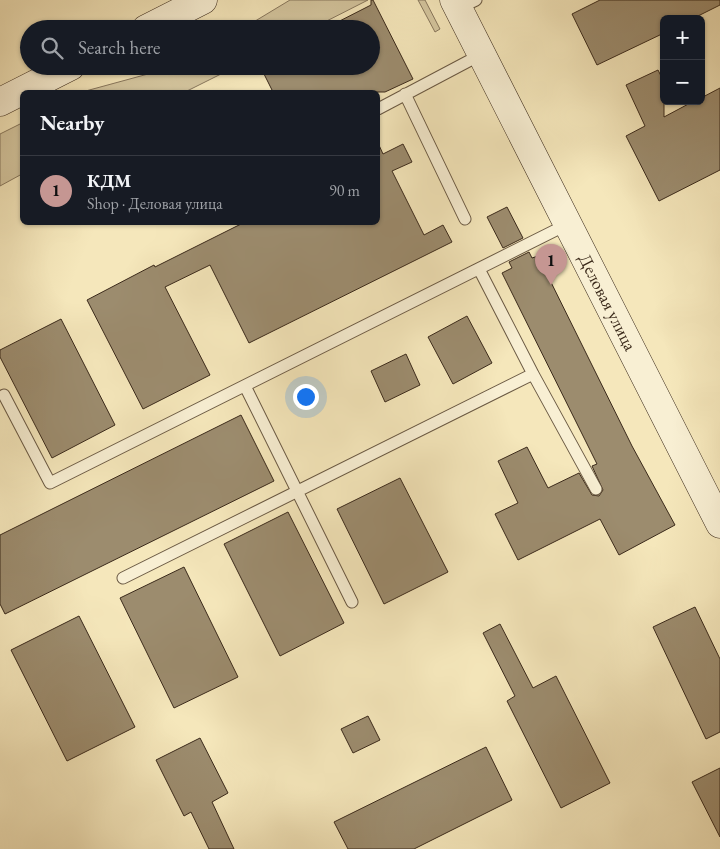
<!DOCTYPE html>
<html lang="en">
<head>
<meta charset="utf-8">
<style>
	:root { --surface:#171b24; --page:#20242c; --text:#f1f3f6; --muted:#9ea1a6; --line:#363941; --accent:#c59692 }
	body { margin:0; font-family:"EB Garamond",serif; background:var(--page); color:var(--text) }
	.controls { position:absolute; right:15px; top:15px; display:grid; overflow:hidden; border-radius:8px; box-shadow:0 1px 4px #0004 }
	.controls button { width:45px; height:45px; display:grid; place-items:center; padding:0; border:0; border-bottom:1px solid var(--line); background:var(--surface); color:var(--text); font:25px sans-serif }
	.you { position:absolute; left:305px; top:396px; width:18px; height:18px; margin:-12px; border:4px solid #fff; border-radius:50%; background:#1a73e8; box-shadow:0 0 0 8px #1a73e833 }
	.badge { display:grid; place-items:center; width:32px; height:32px; border-radius:50%; background:var(--accent); color:#111; font-size:16px; font-weight:700 }
	.pin { position:absolute; translate:-50% -41px; filter:drop-shadow(0 1px 2px #0008) }
	.pin::after { content:''; position:absolute; top:26px; width:18px; height:15px; background:inherit; clip-path:polygon(0 0,100% 0,50% 100%) }
	.list { margin:0; padding:0; list-style:none }
	h2 { display:flex; justify-content:space-between; align-items:center; height:65px; margin:0; padding:0 20px; font-size:21px }
	h2 small { font-size:16px; font-weight:400; color:var(--muted) }
	.list li { display:grid; grid-template-columns:32px 1fr auto; gap:15px; align-items:center; box-sizing:border-box; height:70px; padding:0 20px; border-top:1px solid var(--line) }
	.list b { display:block; font-size:19px; white-space:nowrap }
	.list p { margin:0; font-size:16px; white-space:nowrap; color:var(--muted) }
	.list em { font-size:16px; font-style:normal; color:var(--muted) }
	.icon { flex:none; width:28px; height:28px; fill:none; stroke:currentColor; stroke-width:2; stroke-linecap:round; stroke-linejoin:round }
	.map { position:relative; flex:none; width:720px; height:849px; overflow:hidden }
	.search { position:absolute; background:var(--surface); box-shadow:0 1px 4px #0004; left:20px; top:20px; width:360px; height:55px; display:flex; align-items:center; gap:12px; box-sizing:border-box; padding:0 18px; border-radius:28px; color:var(--muted); font-size:19px }
	.panel { position:absolute; background:var(--surface); box-shadow:0 1px 4px #0004; left:20px; top:90px; width:360px; height:135px; border-radius:8px }
	.map>svg:first-child { display:block }
	.green { fill:#d5c7a0; stroke:#88785e }
	.building { fill:#9c8c6e; stroke:#3b2a1b }
	.lines { fill:none; stroke-linecap:round; stroke-linejoin:round }
	.lane-casing { stroke:#6a5943; stroke-width:13 }
	.secondary-casing { stroke:#3b2a1b; stroke-width:29 }
	.lane { stroke:#f8efd3; stroke-width:11 }
	.secondary { stroke:#f8efd3; stroke-width:28 }
	.labels { text-anchor:middle; dominant-baseline:central; stroke-width:5; stroke-linejoin:round; paint-order:stroke }
	.street-label { font-size:18px; fill:#3b2a1b; stroke:#f8efd3 }
</style>
</head>
<body>
<div class="map">
<svg width="720" height="849" viewBox="0 0 720 849">
	<rect width="100%" height="100%" fill="#f5e7bb"/>
	<filter id="stains"><feTurbulence type="fractalNoise" baseFrequency=".004" numOctaves="4"/><feColorMatrix values="0 0 0 0 .2 0 0 0 0 .09 0 0 0 0 .02 0 0 0 .5 -.17"/></filter>
	<radialGradient id="worn" r=".72"><stop offset=".6" stop-color="#630" stop-opacity="0"/><stop offset="1" stop-color="#630" stop-opacity=".3"/></radialGradient>
	<path class="green" d="M290,0H368L311,29H242Z
		M418,0H425L440,29L435,32Z
		M164,66H237L185,92H82L148,74Z
		M22,123V174L0,186V134Z"/>
	<path class="building" d="M371,0H373L413,79L385,92H273L260,66H371V29H324L371,5Z
		M600,0H720V5L692,19H664V33L597,65L572,14Z
		M658,70L664,82V117L694,101H701V98L720,88V170L659,201L626,136L645,126L626,85Z
		M378,143L383,154L403,144L412,162L392,171L424,235L443,225L452,242L249,343L210,265L165,287L210,375L143,409L87,300L154,265L155,267L245,222H378Z
		M507,207L523,238L503,248L487,217Z
		M529,252L532,258L538,256L632,446L675,525L619,555L600,519L518,560L495,514L518,503L498,461L527,447L548,488L579,473L592,495L599,496L603,490L592,466L597,464L502,273L512,268L509,262Z
		M467,316L492,363L453,384L428,337Z
		M61,319L115,425L52,458L0,357V350Z
		M406,354L420,385L385,402L371,371Z
		M241,415L274,481L5,614L0,604V535Z
		M400,478L448,572L384,604L337,509Z
		M288,512L344,623L280,656L224,544Z
		M184,567L238,677L174,708L120,598Z
		M695,607L720,659V732L706,739L653,627Z
		M79,616L135,727L67,761L11,650Z
		M500,624L533,688L556,676L610,783L561,808L507,701L515,696L483,633Z
		M368,716L380,740L353,753L341,729Z
		M200,738L228,793L212,802L234,849H209L191,812L184,816L156,760Z
		M486,747L512,800L414,849H348L334,822Z
		M720,768V837L692,782Z"/>
	<g class="lines">
		<g class="lane-casing">
			<path id="lane" d="M459,8L476,0
				M405,94L465,219
				M378,109L482,54
				M479,269L533,374L596,489
				M245,386L352,602
				M4,395L50,483L568,224
				M123,578L533,374"/>
		</g>
		<g class="secondary-casing">
			<path id="secondary" d="M454,0L720,524
				M146,29L203,0
				M0,102L71,66"/>
		</g>
		<use href="#lane" class="lane"/>
		<use href="#secondary" class="secondary"/>
	</g>
	<g class="labels">
		<g class="street-label">
			<text transform="translate(608 302) rotate(63)">Деловая улица</text>
		</g>
	</g>
	<rect width="100%" height="100%" filter="url(#stains)"/>
	<rect width="100%" height="100%" fill="url(#worn)"/>
</svg>
<div class="controls">
<button>+</button>
<button>−</button>
</div>
<div class="you"></div>
<div class="pin badge" style="left:551px;top:285px">1</div>
<div class="search"><svg class="icon" aria-label="search" viewBox="0 0 24 24"><circle cx="10" cy="10" r="6"/><path d="M15 15l6 6"/></svg>Search here</div>
<section class="panel">
<h2>Nearby<small></small></h2>
<ul class="list">
<li><span class="badge">1</span><div><b>КДМ</b><p>Shop · Деловая улица</p></div><em>90 m</em></li>
</ul>
</section>
</div>
</body>
</html>
